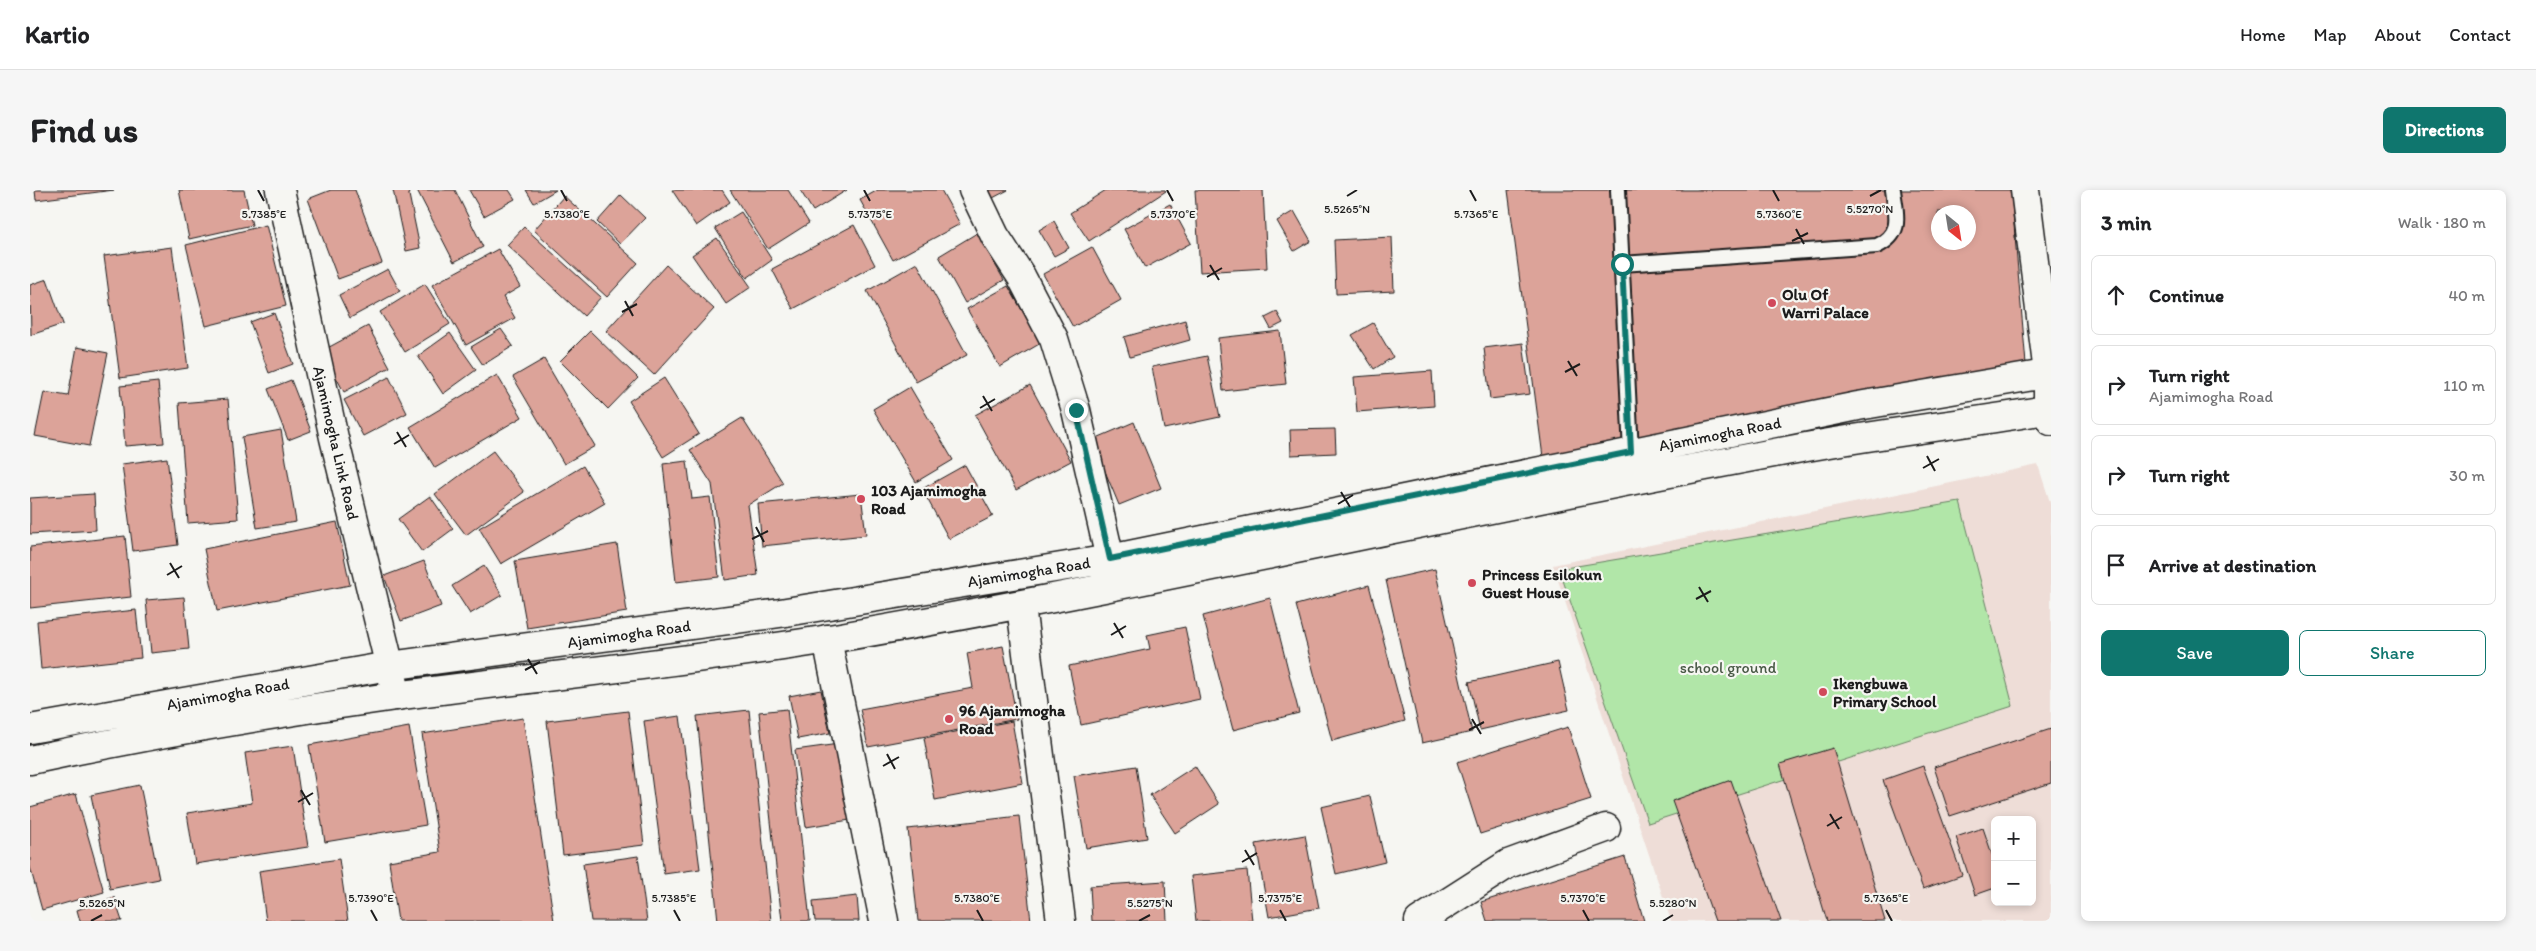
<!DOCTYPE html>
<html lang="en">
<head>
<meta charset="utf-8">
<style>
	:root { --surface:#fff; --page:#f6f6f6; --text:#202124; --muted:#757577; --line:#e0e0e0; --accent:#0f766e }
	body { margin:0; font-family:Itim,sans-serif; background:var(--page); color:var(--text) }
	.controls { position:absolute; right:15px; bottom:15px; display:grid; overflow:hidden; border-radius:8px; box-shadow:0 2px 8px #0003 }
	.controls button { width:45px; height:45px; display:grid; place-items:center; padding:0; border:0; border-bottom:1px solid var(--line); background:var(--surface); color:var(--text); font:25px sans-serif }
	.compass { position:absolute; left:1901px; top:15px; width:45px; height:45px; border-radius:50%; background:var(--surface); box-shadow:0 2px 8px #0003; rotate:150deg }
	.stop { position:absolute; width:15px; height:15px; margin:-11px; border:4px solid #0f766e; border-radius:50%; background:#fff }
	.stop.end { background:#0f766e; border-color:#fff; box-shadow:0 1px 5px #0008 }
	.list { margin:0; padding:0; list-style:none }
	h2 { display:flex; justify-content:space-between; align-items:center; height:65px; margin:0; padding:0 20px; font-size:21px }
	h2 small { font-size:16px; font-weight:400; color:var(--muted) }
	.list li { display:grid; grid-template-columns:32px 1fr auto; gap:15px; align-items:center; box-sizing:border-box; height:80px; margin:0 10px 10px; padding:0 10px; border:1px solid var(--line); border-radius:8px }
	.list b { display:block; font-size:19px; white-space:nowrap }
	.list p { margin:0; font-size:16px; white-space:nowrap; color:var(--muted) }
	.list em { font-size:16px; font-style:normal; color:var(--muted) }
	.actions { display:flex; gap:10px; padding:15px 20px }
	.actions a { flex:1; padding:11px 0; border:1px solid var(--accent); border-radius:8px; text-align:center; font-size:18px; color:var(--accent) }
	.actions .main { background:var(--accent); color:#fff }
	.icon { flex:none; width:28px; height:28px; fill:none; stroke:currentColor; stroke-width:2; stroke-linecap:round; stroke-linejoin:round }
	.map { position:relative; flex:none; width:2021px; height:731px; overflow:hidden; border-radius:8px }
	header { display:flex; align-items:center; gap:30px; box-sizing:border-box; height:70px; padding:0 25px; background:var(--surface); border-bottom:1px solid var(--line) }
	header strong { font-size:24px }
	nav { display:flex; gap:28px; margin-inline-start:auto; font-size:18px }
	.intro { display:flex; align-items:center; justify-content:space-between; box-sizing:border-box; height:120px; padding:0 30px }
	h1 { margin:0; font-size:35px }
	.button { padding:12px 22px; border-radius:8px; background:var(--accent); color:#fff; font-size:18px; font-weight:700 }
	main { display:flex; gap:30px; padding:0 30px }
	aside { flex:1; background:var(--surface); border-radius:8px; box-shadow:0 2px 8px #0003 }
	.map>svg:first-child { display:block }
	.built { fill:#eeddd7; fill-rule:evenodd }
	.green { fill:#b1e6a8; stroke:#668162 }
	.building { fill:#dca399; stroke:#1c1c1c; fill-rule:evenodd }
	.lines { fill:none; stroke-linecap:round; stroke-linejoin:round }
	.service-casing { stroke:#1c1c1c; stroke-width:18 }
	.minor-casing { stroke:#1c1c1c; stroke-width:31 }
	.secondary-casing { stroke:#1c1c1c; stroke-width:31 }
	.service { stroke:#f6f6f2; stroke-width:14 }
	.minor { stroke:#f6f6f2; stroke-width:28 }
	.secondary { stroke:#f6f6f2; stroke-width:28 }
	.route { stroke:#0f766e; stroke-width:6 }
	.ticks { fill:none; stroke:#1c1c1c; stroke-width:2 }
	.poi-dot { fill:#d1495b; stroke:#f6f6f2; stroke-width:2 }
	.labels { text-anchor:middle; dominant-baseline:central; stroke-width:4.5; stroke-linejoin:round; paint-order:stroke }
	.poi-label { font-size:16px; font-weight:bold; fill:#1c1c1c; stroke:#f6f6f2; text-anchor:start }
	.street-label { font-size:16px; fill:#1c1c1c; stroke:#f6f6f2 }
	.park-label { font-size:16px; fill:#495946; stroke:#f6f6f2 }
	.ticks-label { font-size:12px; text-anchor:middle; fill:#1c1c1c; stroke:#f6f6f2; stroke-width:4.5; stroke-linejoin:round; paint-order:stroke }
</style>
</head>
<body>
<header>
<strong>Kartio</strong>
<nav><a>Home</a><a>Map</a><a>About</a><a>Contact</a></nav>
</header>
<div class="intro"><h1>Find us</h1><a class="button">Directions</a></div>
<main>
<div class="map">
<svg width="2021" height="731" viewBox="0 0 2021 731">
	<rect width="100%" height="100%" fill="#f6f6f2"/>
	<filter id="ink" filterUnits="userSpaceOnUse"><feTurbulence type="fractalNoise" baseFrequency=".02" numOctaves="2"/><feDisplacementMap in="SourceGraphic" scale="10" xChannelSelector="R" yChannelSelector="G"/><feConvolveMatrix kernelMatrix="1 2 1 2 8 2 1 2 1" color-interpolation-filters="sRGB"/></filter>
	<g filter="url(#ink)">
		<path class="built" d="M2008,275L2021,315V731H1641L1523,375ZM1965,630H2002V712H1965Z"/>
		<path class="green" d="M1930,312L1983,516L1618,633L1529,379Z"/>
		<path class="building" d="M5,0H84L6,10Z
			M149,0H214L222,35L159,49Z
			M301,0H325L352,73L308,89L278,9Z
			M363,0H378L390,58L376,61Z
			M387,0H425L453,57L424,72Z
			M439,0H479L485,9L454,26Z
			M496,0H526L504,13Z
			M642,0H692L700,12L666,36Z
			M700,0H758L779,33L738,59Z
			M770,0H817L783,21Z
			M848,0H911L930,34L863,70L830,10Z
			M956,0H978L961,9Z
			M1076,0H1135L1136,1L1059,51L1040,23Z
			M1165,0H1233L1237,78L1170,82Z
			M1478,0H1981L1996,174L1513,267ZM1908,22H1938V52H1908Z
			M591,5L615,28L590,54L567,32Z
			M534,6L608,73L577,107L504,40Z
			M1140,14L1161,53L1115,78L1094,39Z
			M1264,21L1281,51L1264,61L1247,31Z
			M711,22L742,70L717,88L685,38Z
			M1024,31L1039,58L1024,66L1009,40Z
			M236,35L256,116L176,136L156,55Z
			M824,35L845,75L763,119L742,79Z
			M494,37L571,107L554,126L477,55Z
			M947,43L974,90L935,113L909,66Z
			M1362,47L1364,101L1306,104L1304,50Z
			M687,48L721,97L696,114L662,65Z
			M142,57L158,178L90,188L74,66Z
			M1062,57L1091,110L1043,137L1013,84Z
			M468,59L490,97L473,107L485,128L436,155L402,95Z
			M887,73L937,165L886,192L837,101Z
			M636,75L684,119L624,185L576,141Z
			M358,79L370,101L320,128L309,105Z
			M17,89L33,134L1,145L0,95Z
			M395,94L420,134L375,162L350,122Z
			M978,96L1011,153L970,177L937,119Z
			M1247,122L1253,133L1241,139L1235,128Z
			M244,123L263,174L239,183L220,132Z
			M1155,130L1160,150L1100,167L1094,147Z
			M1343,133L1363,167L1344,179L1322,145Z
			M338,136L360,177L314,202L292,161Z
			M471,139L483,156L453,175L441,157Z
			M560,141L608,188L578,219L530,171Z
			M1250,141L1256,194L1193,201L1188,148Z
			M420,143L446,180L413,204L388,166Z
			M1493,153L1500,204L1460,209L1454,158Z
			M47,157L78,163L59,256L5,246L14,202L38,206Z
			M1177,166L1190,227L1134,239L1122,177Z
			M514,169L565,256L534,274L483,187Z
			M1402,181L1404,216L1327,222L1324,187Z
			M467,185L492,227L405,278L380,237Z
			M359,187L377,223L333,246L314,210Z
			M634,188L669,244L633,267L599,211Z
			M261,190L281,241L258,250L238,199Z
			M128,192L134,253L95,256L90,196Z
			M1000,195L1041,271L986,300L945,225Z
			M880,197L923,270L886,292L843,219Z
			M198,209L208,329L158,333L149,213Z
			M712,228L753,293L718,315L728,385L695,390L682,294L660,260Z
			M1104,232L1131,298L1089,315L1062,250Z
			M1305,239L1306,263L1261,265L1260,240Z
			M251,240L266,332L227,338L212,247Z
			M463,261L494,302L436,345L405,304Z
			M137,268L148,355L103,361L92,274Z
			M657,271L662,309L680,307L689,387L646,392L633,274Z
			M935,275L963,326L919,349L892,299Z
			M553,276L575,313L471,374L449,338Z
			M64,304L66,340L0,344V308Z
			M831,304L836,345L732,356L728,314Z
			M400,306L423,339L392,362L368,329Z
			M307,332L320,395L187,421L174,359Z
			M95,346L101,407L0,418V357Z
			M587,354L597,422L497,438L485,371Z
			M394,371L411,416L371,431L354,386Z
			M454,376L472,405L440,424L422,396Z
			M1405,379L1442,542L1392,553L1356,390Z
			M1339,395L1375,531L1302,551L1266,415Z
			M154,407L159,459L121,463L116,410Z
			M1240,408L1269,523L1203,540L1173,426Z
			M106,420L111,468L11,479L7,431Z
			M1155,437L1170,509L1051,535L1039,476L1120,459L1117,445Z
			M973,456L987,529L838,557L830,519L943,498L937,463Z
			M1528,472L1539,520L1450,540L1439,492Z
			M791,500L800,543L768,549L759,506Z
			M757,519L780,731H752L729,522Z
			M719,520L741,731H688L667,526Z
			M598,521L614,655L533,665L517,531Z
			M650,526L670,679L634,684L614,531Z
			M493,528L524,731H368L359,671L410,662L392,544Z
			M982,531L993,593L905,610L894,548Z
			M379,537L396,635L295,652L279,555Z
			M1538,537L1561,609L1450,644L1427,572Z
			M2021,539V593L1920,626L1904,577Z
			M809,554L820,630L776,637L765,560Z
			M263,556L278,657L165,674L157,623L222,613L215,563Z
			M1803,558L1855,731H1797L1750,574Z
			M1106,576L1117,648L1056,658L1044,586Z
			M1165,576L1189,614L1145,643L1120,605Z
			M1893,576L1932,685L1893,699L1853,590Z
			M1701,590L1751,731H1685L1642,611Z
			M110,595L129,689L80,699L61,605Z
			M46,604L74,702L12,720L0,677V617Z
			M1340,606L1355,672L1306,684L1291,617Z
			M989,626L1001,731H888L878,639Z
			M1953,638L1965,673V698L1945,705L1926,647Z
			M1275,645L1289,718L1239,727L1226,654Z
			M608,666L617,731H561L553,674Z
			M1595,667L1614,731H1457L1451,712Z
			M309,669L318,731H236L229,681Z
			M1217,680L1222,731H1166L1161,686Z
			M1135,691L1137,731H1062L1060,696Z
			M827,706L829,731H785L783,711Z
			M84,707L92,731H50L47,720Z"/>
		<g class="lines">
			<g class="service-casing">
				<path id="service" d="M1588,0L1601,262
					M1592,74L1847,56C1874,43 1866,24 1863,0"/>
			</g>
			<g class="minor-casing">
				<path id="minor" d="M250,0L304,248L367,506
					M943,0L965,46L991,86L1024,149L1046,220L1080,369
					M1995,0L2018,183V220L2021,231
					M991,416L1031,731
					M797,449L854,731
					M1389,731L1478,674L1576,638"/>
			</g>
			<g class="secondary-casing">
				<path id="secondary" d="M0,539L359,476L750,423L1080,369L1828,216L2021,183
					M0,570C121,544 243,523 366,506C512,486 659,472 805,448C1127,393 1445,318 1766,259C1851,243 1936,234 2021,219"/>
			</g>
			<use href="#service" class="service"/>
			<use href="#minor" class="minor"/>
			<use href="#secondary" class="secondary"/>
		</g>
	</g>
	<g class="lines" filter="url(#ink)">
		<path class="route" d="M1046,220L1080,369L1601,262L1592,74"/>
	</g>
	<path class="ticks" d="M228,0L234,11M531,0L537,11M834,0L840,11M1137,0L1143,11M1440,0L1446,11M1743,0L1749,11M1317,6L1327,0M1840,6L1851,0M1766,39L1774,54M1762,51L1778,43M1180,75L1189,90M1177,87L1192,78M595,111L603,126M592,122L607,114M1538,171L1547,186M1535,182L1550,174M953,206L962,221M950,218L965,209M367,242L376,257M364,254L379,245M1897,266L1905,281M1893,278L1909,269M1311,302L1320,317M1308,314L1323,305M726,337L734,352M722,349L738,341M140,373L149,388M137,385L152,376M1669,397L1678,412M1666,409L1681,401M1084,433L1093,448M1081,445L1096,436M498,469L507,484M495,480L510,472M1442,529L1451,544M1439,540L1454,532M857,564L865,579M853,576L869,567M271,600L280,615M268,612L283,603M1800,624L1809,639M1797,636L1812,627M1215,660L1224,675M1212,672L1227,663M341,720L347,731M644,720L650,731M947,720L953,731M1250,720L1256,731M1553,720L1559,731M1856,720L1862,731M61,731L72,725M1109,731L1120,725M1633,731L1643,725"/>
	<g class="poi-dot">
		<circle cx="1742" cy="113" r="5"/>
		<circle cx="831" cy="309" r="5"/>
		<circle cx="1442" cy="393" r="5"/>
		<circle cx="1793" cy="502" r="5"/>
		<circle cx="919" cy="529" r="5"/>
	</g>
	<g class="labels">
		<g class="poi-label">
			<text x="1752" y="104">Olu Of<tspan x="1752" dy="18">Warri Palace</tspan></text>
			<text x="841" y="300">103 Ajamimogha<tspan x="841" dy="18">Road</tspan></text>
			<text x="1452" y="384">Princess Esilokun<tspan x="1452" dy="18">Guest House</tspan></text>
			<text x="1803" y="493">Ikengbuwa<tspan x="1803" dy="18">Primary School</tspan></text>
			<text x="929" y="520">96 Ajamimogha<tspan x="929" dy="18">Road</tspan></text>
		</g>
		<g class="street-label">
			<text transform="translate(1690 244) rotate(-11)">Ajamimogha Road</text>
			<text transform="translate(306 253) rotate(77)">Ajamimogha Link Road</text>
			<text transform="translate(999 382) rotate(-9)">Ajamimogha Road</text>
			<text transform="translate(599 444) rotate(-8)">Ajamimogha Road</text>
			<text transform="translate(198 504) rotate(-10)">Ajamimogha Road</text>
		</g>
		<g class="park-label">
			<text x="1698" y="477">school ground</text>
		</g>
	</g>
	<g class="ticks-label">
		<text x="1317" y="23">5.5265°N</text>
		<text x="1840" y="23">5.5270°N</text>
		<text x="537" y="28">5.7380°E</text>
		<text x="1143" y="28">5.7370°E</text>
		<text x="234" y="28">5.7385°E</text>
		<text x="840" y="28">5.7375°E</text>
		<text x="1446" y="28">5.7365°E</text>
		<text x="1749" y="28">5.7360°E</text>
		<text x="341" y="712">5.7390°E</text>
		<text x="644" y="712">5.7385°E</text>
		<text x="947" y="712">5.7380°E</text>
		<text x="1250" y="712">5.7375°E</text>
		<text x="1553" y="712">5.7370°E</text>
		<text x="1856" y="712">5.7365°E</text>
		<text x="72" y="717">5.5265°N</text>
		<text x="1120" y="717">5.5275°N</text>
		<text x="1643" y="717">5.5280°N</text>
	</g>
</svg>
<div class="controls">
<button>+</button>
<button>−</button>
</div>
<svg class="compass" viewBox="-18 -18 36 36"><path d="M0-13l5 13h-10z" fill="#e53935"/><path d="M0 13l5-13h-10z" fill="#757577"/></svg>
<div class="stop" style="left:1592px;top:74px"></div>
<div class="stop end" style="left:1046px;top:220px"></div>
</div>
<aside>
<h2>3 min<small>Walk · 180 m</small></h2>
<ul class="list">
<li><svg class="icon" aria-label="ahead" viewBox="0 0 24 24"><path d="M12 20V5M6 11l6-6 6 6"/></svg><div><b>Continue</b></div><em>40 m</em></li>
<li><svg class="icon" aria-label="right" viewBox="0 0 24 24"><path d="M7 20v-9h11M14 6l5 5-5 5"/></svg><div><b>Turn right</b><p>Ajamimogha Road</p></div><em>110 m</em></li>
<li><svg class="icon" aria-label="right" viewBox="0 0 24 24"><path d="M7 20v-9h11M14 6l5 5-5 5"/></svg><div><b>Turn right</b></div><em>30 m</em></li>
<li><svg class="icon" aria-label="arrive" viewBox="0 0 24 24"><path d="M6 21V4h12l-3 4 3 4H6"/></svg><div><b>Arrive at destination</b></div></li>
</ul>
<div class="actions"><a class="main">Save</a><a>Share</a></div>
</aside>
</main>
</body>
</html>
